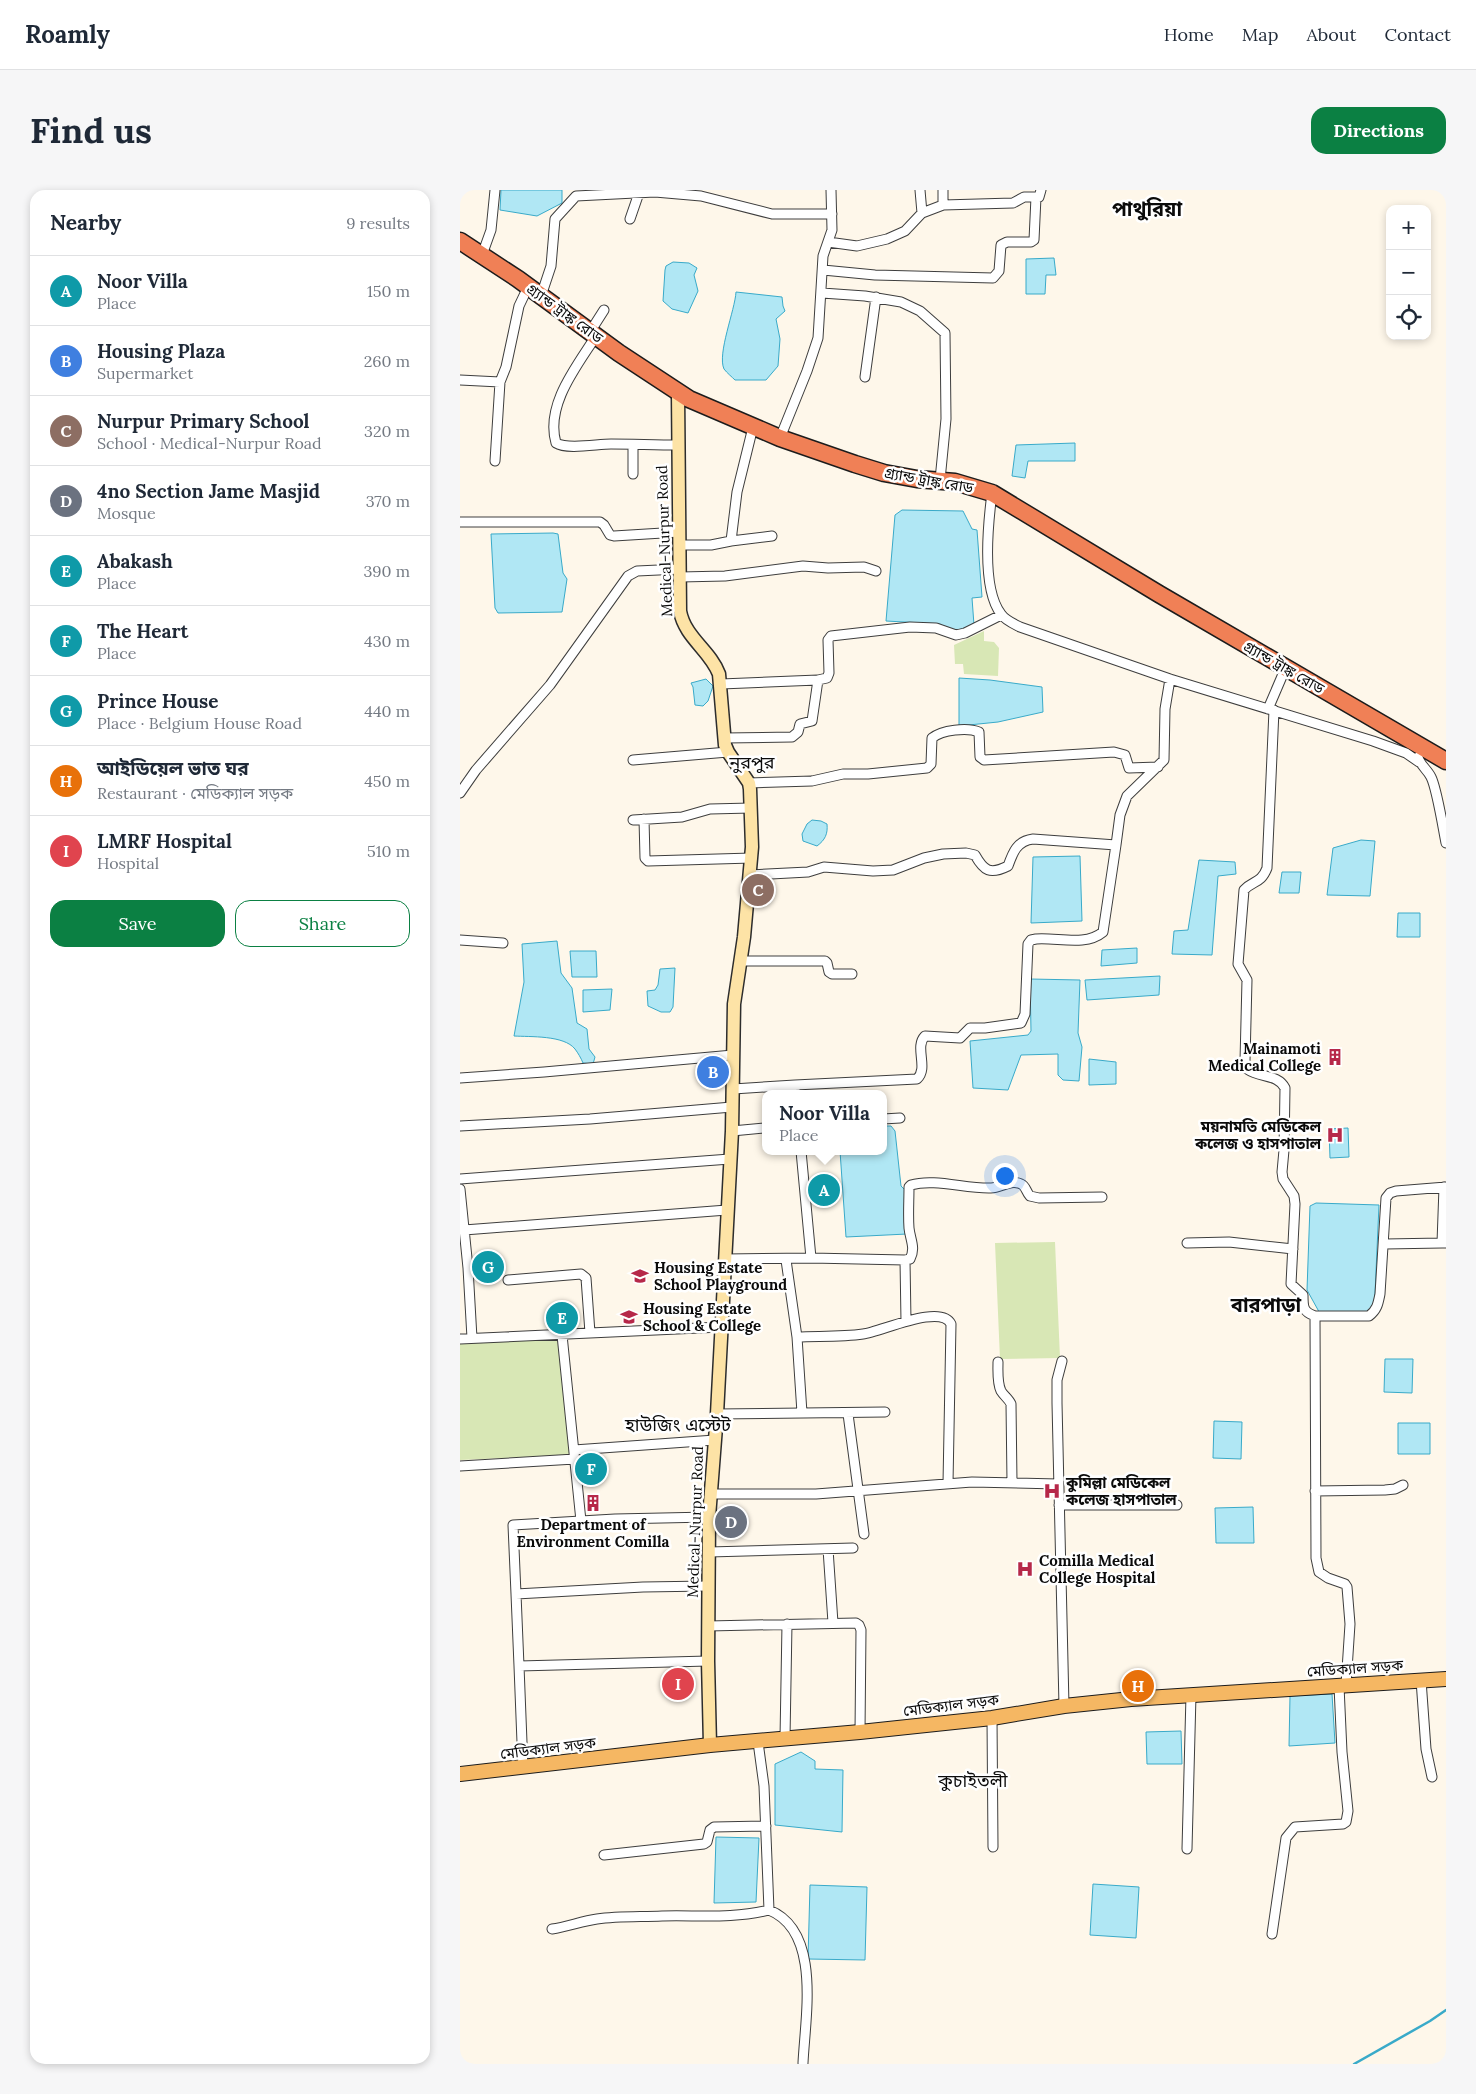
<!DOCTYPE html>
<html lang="en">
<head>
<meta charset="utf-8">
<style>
	:root { --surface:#fff; --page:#f6f6f7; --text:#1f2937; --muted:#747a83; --line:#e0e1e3; --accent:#0b8043 }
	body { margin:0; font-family:Lora,"Noto Sans Bengali",serif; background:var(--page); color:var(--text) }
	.controls { position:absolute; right:15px; top:15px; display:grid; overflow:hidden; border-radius:10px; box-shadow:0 2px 8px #0003 }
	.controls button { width:45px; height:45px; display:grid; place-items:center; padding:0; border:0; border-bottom:1px solid var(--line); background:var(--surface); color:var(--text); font:25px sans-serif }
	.you { position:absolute; left:544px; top:985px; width:18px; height:18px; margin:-12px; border:4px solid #fff; border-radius:50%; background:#1a73e8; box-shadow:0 0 0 8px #1a73e833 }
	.badge { display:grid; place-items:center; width:32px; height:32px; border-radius:50%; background:var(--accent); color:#fff; font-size:16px; font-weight:700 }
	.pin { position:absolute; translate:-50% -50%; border:2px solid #fff; box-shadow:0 1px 5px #0006 }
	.popup { position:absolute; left:302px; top:900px; width:125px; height:65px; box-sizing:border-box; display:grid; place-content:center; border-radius:10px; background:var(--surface); filter:drop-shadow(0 1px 4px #0005); font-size:16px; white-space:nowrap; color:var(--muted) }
	.popup b { font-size:19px; color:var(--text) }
	.popup::after { content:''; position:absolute; left:50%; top:100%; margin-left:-10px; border:10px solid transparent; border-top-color:var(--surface) }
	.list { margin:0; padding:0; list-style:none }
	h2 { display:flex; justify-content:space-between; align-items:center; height:65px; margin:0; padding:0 20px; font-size:21px }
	h2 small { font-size:16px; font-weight:400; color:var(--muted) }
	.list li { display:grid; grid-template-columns:32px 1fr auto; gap:15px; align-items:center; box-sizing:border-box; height:70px; padding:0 20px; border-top:1px solid var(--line) }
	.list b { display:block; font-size:19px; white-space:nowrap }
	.list p { margin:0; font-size:16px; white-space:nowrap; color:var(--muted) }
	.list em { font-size:16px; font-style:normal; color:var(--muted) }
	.actions { display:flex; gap:10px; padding:15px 20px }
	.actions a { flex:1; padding:11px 0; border:1px solid var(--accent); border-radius:15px; text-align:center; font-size:18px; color:var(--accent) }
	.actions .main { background:var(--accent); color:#fff }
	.icon { flex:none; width:28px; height:28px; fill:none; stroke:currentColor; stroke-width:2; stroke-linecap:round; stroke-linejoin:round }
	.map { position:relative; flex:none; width:986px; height:1874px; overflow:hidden; border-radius:15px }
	header { display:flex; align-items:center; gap:30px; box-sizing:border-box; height:70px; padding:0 25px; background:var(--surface); border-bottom:1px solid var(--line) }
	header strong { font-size:24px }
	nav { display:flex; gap:28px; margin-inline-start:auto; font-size:18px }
	.intro { display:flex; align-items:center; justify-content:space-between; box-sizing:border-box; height:120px; padding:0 30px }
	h1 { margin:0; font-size:35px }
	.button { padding:12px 22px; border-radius:15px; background:var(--accent); color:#fff; font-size:18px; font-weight:700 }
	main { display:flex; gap:30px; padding:0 30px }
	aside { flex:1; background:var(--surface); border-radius:15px; box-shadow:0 2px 8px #0003 }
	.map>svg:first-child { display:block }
	.green { fill:#d8e7b5 }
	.water { fill:#b0e7f4; stroke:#39aac9 }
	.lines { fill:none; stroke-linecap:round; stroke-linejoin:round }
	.stream { stroke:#39aac9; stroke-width:2.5 }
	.street-casing { stroke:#3e3e3e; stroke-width:11 }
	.secondary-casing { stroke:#2d2d2d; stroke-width:15 }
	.primary-casing { stroke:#1c1c1c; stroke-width:16 }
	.highway-casing { stroke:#1c1c1c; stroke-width:19 }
	.street { stroke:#fff; stroke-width:9 }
	.secondary { stroke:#fde3a6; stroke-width:12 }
	.primary { stroke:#f5b763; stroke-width:14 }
	.highway { stroke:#f08056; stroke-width:16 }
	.labels { text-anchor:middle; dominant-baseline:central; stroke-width:5; stroke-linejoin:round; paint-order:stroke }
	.street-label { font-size:15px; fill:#0b0b0b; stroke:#fff }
	.poi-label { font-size:15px; font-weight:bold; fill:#0b0b0b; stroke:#fff; text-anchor:start }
	.quarter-label { font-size:18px; fill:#0b0b0b; stroke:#fff }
	.district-label { font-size:20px; font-weight:bold; fill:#0b0b0b; stroke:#fff }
</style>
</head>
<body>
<header>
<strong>Roamly</strong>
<nav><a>Home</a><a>Map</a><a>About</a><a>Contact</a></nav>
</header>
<div class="intro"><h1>Find us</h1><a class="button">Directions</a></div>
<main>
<aside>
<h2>Nearby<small>9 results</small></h2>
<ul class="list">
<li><span class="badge" style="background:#0f9aa8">A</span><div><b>Noor Villa</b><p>Place</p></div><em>150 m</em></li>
<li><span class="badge" style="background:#3f7fe0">B</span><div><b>Housing Plaza</b><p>Supermarket</p></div><em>260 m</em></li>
<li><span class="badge" style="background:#8d6e63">C</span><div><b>Nurpur Primary School</b><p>School · Medical-Nurpur Road</p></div><em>320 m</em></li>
<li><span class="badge" style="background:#6b7280">D</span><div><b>4no Section Jame Masjid</b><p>Mosque</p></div><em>370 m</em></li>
<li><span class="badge" style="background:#0f9aa8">E</span><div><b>Abakash</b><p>Place</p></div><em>390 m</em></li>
<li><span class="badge" style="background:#0f9aa8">F</span><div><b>The Heart</b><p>Place</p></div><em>430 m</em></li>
<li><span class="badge" style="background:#0f9aa8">G</span><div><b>Prince House</b><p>Place · Belgium House Road</p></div><em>440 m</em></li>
<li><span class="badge" style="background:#e8710a">H</span><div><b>আইডিয়েল ভাত ঘর</b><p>Restaurant · মেডিক্যাল সড়ক</p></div><em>450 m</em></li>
<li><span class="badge" style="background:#e0444e">I</span><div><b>LMRF Hospital</b><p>Hospital</p></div><em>510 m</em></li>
</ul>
<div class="actions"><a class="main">Save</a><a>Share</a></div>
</aside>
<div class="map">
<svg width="986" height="1874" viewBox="0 0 986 1874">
	<rect width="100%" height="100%" fill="#fef7ea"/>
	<path class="green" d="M524,441V451L534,452L539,458L538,486L504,484L503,474H495L494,455Z
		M595,1052L600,1168L540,1169L535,1053Z
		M100,1147L111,1265L0,1270V1151Z"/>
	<path class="water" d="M41,0H102V13L77,26L40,20Z
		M594,68L596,85H586L585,104H566V69Z
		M213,72L229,73L237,78L234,85L238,101L228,123L212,119L203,111L205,80L206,76Z
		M276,102L322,107L323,116L325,121L316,129L320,149L318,176L306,190H275C272,187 267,183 264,179C257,164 275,120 276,102Z
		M615,253V271H568L565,288L552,286L556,255Z
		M442,320L503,321L512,339L517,340L522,407L512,408L514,435L492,442L480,434L426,431L435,325Z
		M93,343L98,344L103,383L107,389L102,422L38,423L35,418L31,344Z
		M499,488L530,490L582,497L583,522L538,532L499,536Z
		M246,489L253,496L248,511L243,516L235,515L233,497L231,493Z
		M352,630L361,631L367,634C368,644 365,650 357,656L343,651L342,644L347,634Z
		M901,650L915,651L910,706L867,705L873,658Z
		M620,666L622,731L571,733L573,667Z
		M739,670L775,672L776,684L758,686L752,765L712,764L714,741L728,740Z
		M822,682H841L839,703H819Z
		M938,723H960V747H937Z
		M97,751L101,783L112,798L117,833L127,839L129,859L135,867L133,874L123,873C121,868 118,863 115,859C104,845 70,847 54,846L64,792L62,754Z
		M677,758V773L641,776L642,760Z
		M110,761H136L137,787H112Z
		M215,778L213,817L210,822H201L188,816L187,801L195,800L198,795L200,779Z
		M700,786L699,805L627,810L625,790Z
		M570,789L620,790L618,843L622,857L619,891L603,890L598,885V864L561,865L548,900L513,898L510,851L568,845L571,841Z
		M152,799L150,820L123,822V800Z
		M629,869L656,872V894L629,895Z
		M423,936H431L435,941L441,996L446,1001L447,1044L386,1047L380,961H423Z
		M888,938L889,967L870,968L869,939Z
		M856,1013L919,1015L914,1126L863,1129L847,1100L850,1016Z
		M925,1169H953L952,1203L924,1202Z
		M754,1231L782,1232L781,1269L753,1268Z
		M938,1233H970V1264H938Z
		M793,1317L794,1353H756L755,1318Z
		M872,1504L875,1553L829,1556L830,1506Z
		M721,1541L722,1574H687L686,1542Z
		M341,1562L355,1571V1579L383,1580L382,1642L315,1635V1574Z
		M256,1647L299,1648L296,1712L254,1713Z
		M633,1694L679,1697L676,1748L630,1745Z
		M350,1695L407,1697L405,1770L348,1769Z"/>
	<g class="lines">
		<path class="stream" d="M894,1874L970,1831L986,1820"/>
		<g class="street-casing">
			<path id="street" d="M460,0L462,23
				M483,0V15
				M170,29L180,0
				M368,52L397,56L427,49L445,41L462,23L483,15L553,13L564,7H579L581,0
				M22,65L31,40L35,0
				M363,80L415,85L533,88L539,81L541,55L547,52H571L574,50L576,7
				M362,103L405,106L441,112L460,121L485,143L486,229L480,290
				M81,106L91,76L95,29L116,6L195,2L241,6L312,24H372
				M130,142L144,120
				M136,146C117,176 85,215 96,253C107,260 137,254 151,254C173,254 195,255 218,255
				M405,187L416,107
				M0,190L40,192
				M320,248L347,181L358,148L363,66L372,40L371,0
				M35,271L40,192L46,177L59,116L68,97
				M173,284V255
				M532,303C528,334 521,398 541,424C545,430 554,434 560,437L710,489L913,551L946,563L959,572
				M0,332H140L144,335L150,345L154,346L219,342
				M271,351L312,346
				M219,355H251L271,351L277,302L293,237
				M220,387L265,386L343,376L368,378L404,377L416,381
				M261,494L358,490
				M808,519L826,477
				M814,520L807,678C801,694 793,690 784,700L778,774L787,790L785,871L787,879C800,888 818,884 825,898L824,960L822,982L823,989L834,1006L835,1014L831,1094L843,1105C843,1117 843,1122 855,1126L856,1368L859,1382L868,1388L885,1394L887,1397L890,1434L886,1495
				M264,548L332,547L338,542L340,534L352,531L358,490L367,488L369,483L368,450L371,446L450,437L476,438L496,445L505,443L541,425
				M958,567C960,575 967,579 971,587C977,599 983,638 986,653
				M173,570L268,562
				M289,593L352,591L383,584H408L467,578L471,574L472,548C482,540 507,537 519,542L520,567L524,570L654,562L665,565L669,578L698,577
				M0,603L16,580L90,495L168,386L177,381L220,379
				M184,629L185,668L188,671L292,668
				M173,630L222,627L250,619L291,618
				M290,685L348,682L364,677L413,681L433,680L464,668L483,664L506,663L515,665C524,681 530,685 548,676C553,662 557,651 573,649L656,655L660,625L667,606L704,570L705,519L710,489
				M0,750L43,753
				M280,771H365L367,773L369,782L372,784H392
				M0,888L84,882L273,865
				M335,895L457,889C469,878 454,857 465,846L500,848L510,838H525L561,833L565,824L568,754L571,750L576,749C597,747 625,757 643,742L656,655
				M273,899L335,895V904
				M423,929L440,928
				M0,936L130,929L272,917
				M272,941L305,938
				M0,989L270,969
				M984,997L982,1053H986
				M0,999L8,1078L12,1148
				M4,1040L267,1020
				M727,1053L769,1052L833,1059
				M925,1054L982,1053
				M351,1068L445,1070L446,1131
				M265,1069L351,1068L341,961
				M326,1070L337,1147L342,1223
				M445,1070L450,1069C456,1058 450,1049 449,1038C448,1025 449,1011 449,997L451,995C474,988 506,999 531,998C541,998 550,989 561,994C566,996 566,1002 570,1006L579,1008L642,1007
				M48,1090L121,1084L126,1088L130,1143
				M855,1126H909C917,1120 918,1114 920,1104L926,1008L930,1003L936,1001L986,997
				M102,1145L121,1331
				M337,1147C359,1146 382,1147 403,1144C421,1142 481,1113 491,1134L488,1293
				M0,1149L261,1137
				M602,1171L597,1190V1213L604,1516
				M538,1172C538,1181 537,1193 541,1201C544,1206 549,1209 551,1214L552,1292
				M257,1224L425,1222
				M388,1224L404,1344
				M114,1260L255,1250
				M0,1276L115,1269
				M855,1301L925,1300L935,1299L943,1295
				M251,1304H356L512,1292L598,1294
				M599,1315H717
				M368,1359L373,1433
				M249,1362L393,1358
				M56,1404L53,1335L155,1329L249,1327
				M248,1436L396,1433L399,1435L401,1440L400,1542
				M59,1476L56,1404L183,1397L248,1396
				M961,1490L966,1559L972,1587
				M532,1528L533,1657
				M325,1548L327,1434
				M63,1578L59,1476L248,1471
				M727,1659L731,1505
				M144,1665L244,1654L247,1652L250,1640L254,1637L306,1636
				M309,1720C362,1741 345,1828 343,1873
				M92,1739C107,1737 122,1731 137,1729C158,1726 181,1727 202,1726C238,1725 273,1729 309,1720L304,1596L298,1552
				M812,1744L826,1648L835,1637L883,1634L886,1632L888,1621L882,1562L879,1496"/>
		</g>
		<g class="secondary-casing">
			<path id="secondary" d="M218,203L220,421C225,448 250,460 259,484L265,555L268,562L289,593L290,599L292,657L284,747L274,814L272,941L257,1224L249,1327L248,1471L250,1555"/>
		</g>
		<g class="primary-casing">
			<path id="primary" d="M0,1584L250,1555L400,1542L532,1528L604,1516L671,1509L986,1489"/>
		</g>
		<g class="highway-casing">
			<path id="highway" d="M0,51L58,89L159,163L229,209L320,248L395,274L424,283L457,289L495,292L532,303L699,404L986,571"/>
		</g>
		<use href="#street" class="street"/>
		<use href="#secondary" class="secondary"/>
		<use href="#primary" class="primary"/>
		<use href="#highway" class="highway"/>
	</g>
	<defs>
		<g id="building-bare" transform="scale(1.35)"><path d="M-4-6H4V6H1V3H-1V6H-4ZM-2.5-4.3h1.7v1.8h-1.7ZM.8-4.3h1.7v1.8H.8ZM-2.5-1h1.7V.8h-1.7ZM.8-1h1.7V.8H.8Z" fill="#b62849" stroke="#fff" stroke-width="2.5" paint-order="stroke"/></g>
		<g id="hospital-bare" transform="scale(1.35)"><path d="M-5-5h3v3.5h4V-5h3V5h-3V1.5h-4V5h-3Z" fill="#b62849" stroke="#fff" stroke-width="2.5" paint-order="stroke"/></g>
		<g id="school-bare" transform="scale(1.35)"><path d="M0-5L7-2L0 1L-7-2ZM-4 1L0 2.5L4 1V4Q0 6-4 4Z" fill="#b62849" stroke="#fff" stroke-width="2.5" paint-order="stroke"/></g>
	</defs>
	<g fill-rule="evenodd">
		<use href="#building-bare" x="875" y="867"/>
		<use href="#hospital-bare" x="875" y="945"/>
		<use href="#school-bare" x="180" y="1086"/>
		<use href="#school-bare" x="169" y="1127"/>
		<use href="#hospital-bare" x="592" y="1301"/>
		<use href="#building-bare" x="133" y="1313"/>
		<use href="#hospital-bare" x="565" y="1379"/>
	</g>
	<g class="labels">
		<g class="street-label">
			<text transform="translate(105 123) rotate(36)">গ্র্যান্ড ট্রাঙ্ক রোড</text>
			<text transform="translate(469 290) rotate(10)">গ্র্যান্ড ট্রাঙ্ক রোড</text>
			<text transform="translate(204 351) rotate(-92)">Medical-Nurpur Road</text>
			<text transform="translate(824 477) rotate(30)">গ্র্যান্ড ট্রাঙ্ক রোড</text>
			<text transform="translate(235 1332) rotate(-88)">Medical-Nurpur Road</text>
			<text transform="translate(895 1478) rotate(-4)">মেডিক্যাল সড়ক</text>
			<text transform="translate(491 1515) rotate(-7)">মেডিক্যাল সড়ক</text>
			<text transform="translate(88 1558) rotate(-7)">মেডিক্যাল সড়ক</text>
		</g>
		<g class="poi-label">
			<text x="861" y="858" text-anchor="end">Mainamoti<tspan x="861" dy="17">Medical College</tspan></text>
			<text x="861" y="936" text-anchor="end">ময়নামতি মেডিকেল<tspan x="861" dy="17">কলেজ ও হাসপাতাল</tspan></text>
			<text x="194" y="1077">Housing Estate<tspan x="194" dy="17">School Playground</tspan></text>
			<text x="183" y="1118">Housing Estate<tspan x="183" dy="17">School &amp; College</tspan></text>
			<text x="606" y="1292">কুমিল্লা মেডিকেল<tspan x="606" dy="17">কলেজ হাসপাতাল</tspan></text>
			<text x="133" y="1334" text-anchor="middle">Department of<tspan x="133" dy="17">Environment Comilla</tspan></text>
			<text x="579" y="1370">Comilla Medical<tspan x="579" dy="17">College Hospital</tspan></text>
		</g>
		<g class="quarter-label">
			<text x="292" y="572">নুরপুর</text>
			<text x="218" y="1234">হাউজিং এস্টেট</text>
			<text x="513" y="1590">কুচাইতলী</text>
		</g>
		<g class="district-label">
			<text x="687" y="18">পাথুরিয়া</text>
			<text x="806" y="1114">বারপাড়া</text>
		</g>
	</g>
</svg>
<div class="controls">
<button>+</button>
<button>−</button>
<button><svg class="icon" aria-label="locate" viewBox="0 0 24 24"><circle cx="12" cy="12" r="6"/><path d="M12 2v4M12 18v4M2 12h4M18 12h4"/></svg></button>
</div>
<div class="you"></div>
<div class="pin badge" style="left:364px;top:1000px;background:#0f9aa8">A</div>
<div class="popup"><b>Noor Villa</b>Place</div>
<div class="pin badge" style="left:253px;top:882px;background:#3f7fe0">B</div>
<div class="pin badge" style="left:298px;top:700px;background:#8d6e63">C</div>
<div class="pin badge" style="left:271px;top:1332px;background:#6b7280">D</div>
<div class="pin badge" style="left:102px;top:1128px;background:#0f9aa8">E</div>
<div class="pin badge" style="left:131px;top:1279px;background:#0f9aa8">F</div>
<div class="pin badge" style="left:28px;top:1077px;background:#0f9aa8">G</div>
<div class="pin badge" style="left:678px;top:1496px;background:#e8710a">H</div>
<div class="pin badge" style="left:218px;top:1494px;background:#e0444e">I</div>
</div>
</main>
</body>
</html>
